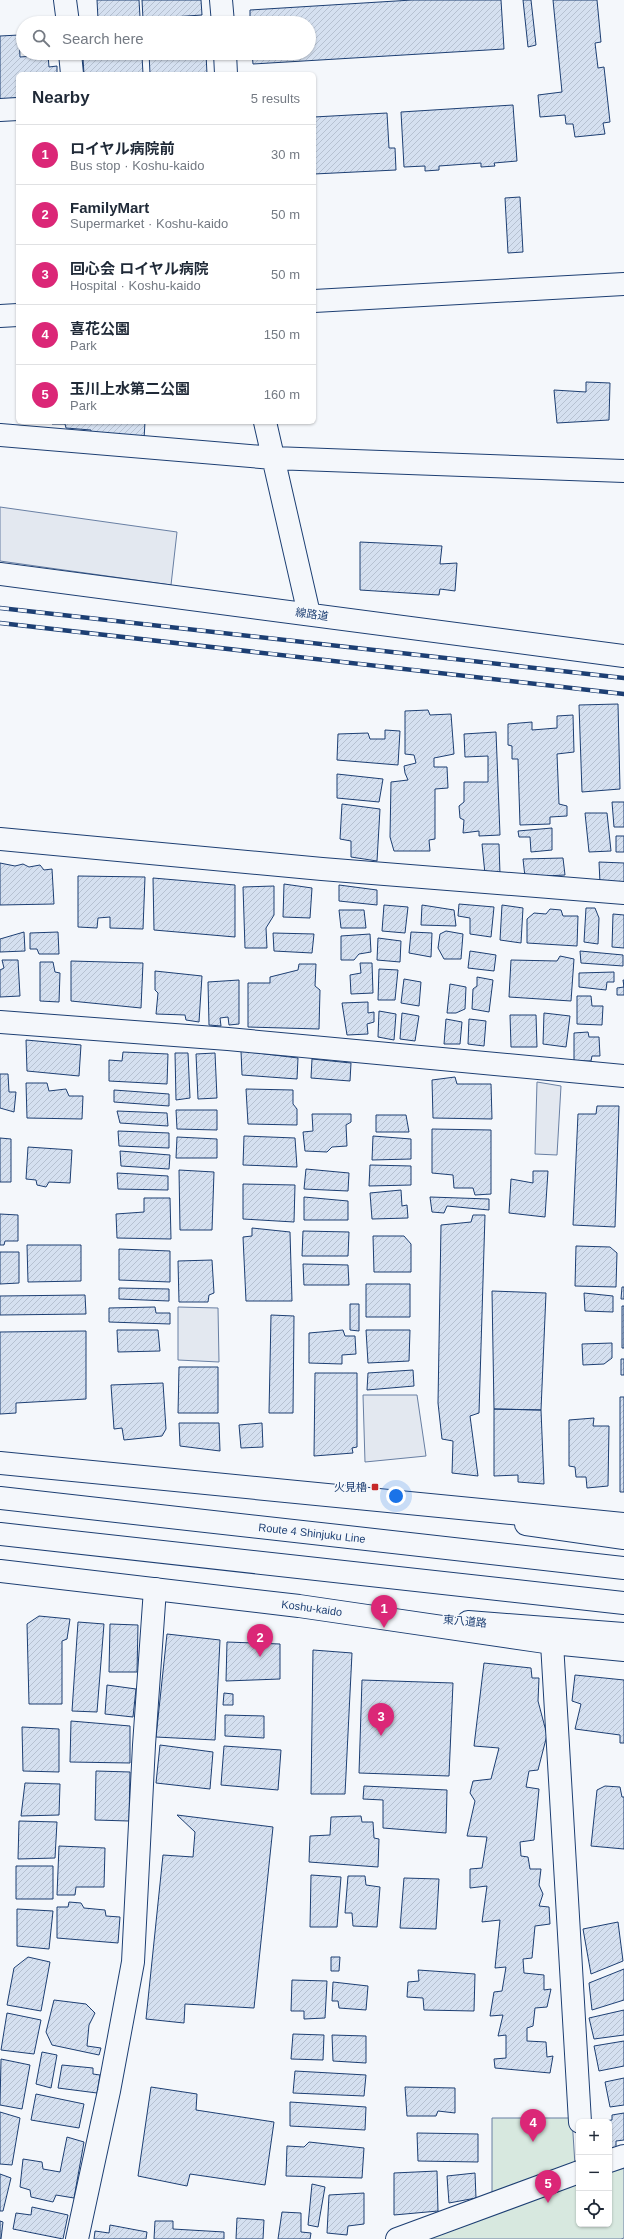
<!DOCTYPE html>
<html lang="en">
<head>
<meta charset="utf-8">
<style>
	:root { --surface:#fff; --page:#f6f6f7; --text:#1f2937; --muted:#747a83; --line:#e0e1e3; --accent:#db2777 }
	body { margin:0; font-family:Helvetica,"Noto Sans JP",sans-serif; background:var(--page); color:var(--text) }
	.controls { position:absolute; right:12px; bottom:12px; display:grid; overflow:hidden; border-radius:6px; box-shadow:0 1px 3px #0004 }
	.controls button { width:36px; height:36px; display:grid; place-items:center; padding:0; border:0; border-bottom:1px solid var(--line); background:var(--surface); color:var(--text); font:20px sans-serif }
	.you { position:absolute; left:396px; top:1496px; width:14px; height:14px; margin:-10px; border:3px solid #fff; border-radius:50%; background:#1a73e8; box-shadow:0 0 0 6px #1a73e833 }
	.badge { display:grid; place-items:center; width:26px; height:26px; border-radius:50%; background:var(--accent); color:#fff; font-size:13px; font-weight:700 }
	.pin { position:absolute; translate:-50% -33px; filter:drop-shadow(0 1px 2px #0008) }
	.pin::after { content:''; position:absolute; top:21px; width:14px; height:12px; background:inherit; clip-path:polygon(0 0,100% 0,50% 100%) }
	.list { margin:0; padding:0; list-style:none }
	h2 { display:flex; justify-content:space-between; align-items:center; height:52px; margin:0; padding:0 16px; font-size:17px }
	h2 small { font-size:13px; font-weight:400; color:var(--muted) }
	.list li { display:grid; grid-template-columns:26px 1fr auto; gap:12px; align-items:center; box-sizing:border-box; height:60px; padding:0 16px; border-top:1px solid var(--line) }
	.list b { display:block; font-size:15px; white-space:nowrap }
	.list p { margin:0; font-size:13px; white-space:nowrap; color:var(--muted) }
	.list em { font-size:13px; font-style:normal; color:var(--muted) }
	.icon { flex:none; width:22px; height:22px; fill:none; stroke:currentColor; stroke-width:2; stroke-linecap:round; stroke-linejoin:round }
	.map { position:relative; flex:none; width:624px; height:2239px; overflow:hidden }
	.search { position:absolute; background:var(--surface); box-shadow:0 1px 3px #0004; left:16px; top:16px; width:300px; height:44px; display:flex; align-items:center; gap:10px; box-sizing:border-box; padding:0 14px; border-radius:22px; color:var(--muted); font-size:15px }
	.panel { position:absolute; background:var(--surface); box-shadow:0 1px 3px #0004; left:16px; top:72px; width:300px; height:352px; border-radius:6px }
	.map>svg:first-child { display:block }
	.park { fill:#d7e8df; stroke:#687fa3 }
	.parking { fill:#e3e8f0; stroke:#687fa3 }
	.building { fill:url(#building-hatch); stroke:#1d3f73 }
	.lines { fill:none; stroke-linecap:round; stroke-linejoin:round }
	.street-casing { stroke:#1d3f73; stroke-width:24 }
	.primary-casing { stroke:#1d3f73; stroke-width:24 }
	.highway-casing { stroke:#1d3f73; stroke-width:24 }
	.street { stroke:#f4f7fb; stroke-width:22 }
	.primary { stroke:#f4f7fb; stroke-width:22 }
	.highway { stroke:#f4f7fb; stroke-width:22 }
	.rail-casing { stroke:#1d3f73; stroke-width:4.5 }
	.rail { stroke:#f4f7fb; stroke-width:3; stroke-dasharray:9; stroke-linecap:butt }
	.poi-dot { fill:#c62828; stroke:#f4f7fb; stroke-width:1.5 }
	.labels { text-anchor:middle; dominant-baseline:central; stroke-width:3; stroke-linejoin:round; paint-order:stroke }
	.street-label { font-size:11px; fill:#1d3f73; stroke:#f4f7fb }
	.poi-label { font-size:11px; fill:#1d3f73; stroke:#f4f7fb; text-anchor:end }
</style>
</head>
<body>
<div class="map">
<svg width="624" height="2239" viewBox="0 0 624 2239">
	<defs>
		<pattern id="building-hatch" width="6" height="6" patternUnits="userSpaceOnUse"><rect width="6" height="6" fill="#d5e0f0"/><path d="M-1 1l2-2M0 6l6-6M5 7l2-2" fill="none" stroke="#b6c1d1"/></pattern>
	</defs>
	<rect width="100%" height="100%" fill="#f4f7fb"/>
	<path class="park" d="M492,2118H572L575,2165L492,2197Z
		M624,2167V2238L621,2239H411L579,2182V2224H609V2172Z"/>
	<path class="parking" d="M0,507L177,532L171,585L0,561Z
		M537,1082L561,1086L557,1155L535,1154Z
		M178,1307L218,1308L219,1362L178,1360Z
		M363,1395H417L426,1456L365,1462Z"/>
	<path class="building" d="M97,0H139L140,17L98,19Z
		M142,0H201L202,15L143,19Z
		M412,0H501L504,49L253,64L252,53H309V23H250V10Z
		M523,0H531L536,45L528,47Z
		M553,0H597L601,42L595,43L598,68L604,67L610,122L603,123L605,134L575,137L573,124H566L565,115L540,117L538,95L562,92Z
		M19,35L20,57L48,55L49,67L57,66V74H18V98L0,99V36Z
		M149,53L206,54L207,74H150Z
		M142,56L143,74H84L83,59Z
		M513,105L517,161L494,163L495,166L481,167V163L439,166V170L425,171V166L404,167L401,112Z
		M387,113L389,148H395L396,170L314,174V117Z
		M520,197L523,252L508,253L505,198Z
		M586,382L610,383L609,420L557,423L554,390L586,392Z
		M52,422H145L144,439L90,435L91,430L66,428L65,424H52Z
		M360,542L442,546L440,564L457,563L455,591L440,589L439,595L360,590Z
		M618,704L620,789L582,792L579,705Z
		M428,710L430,715L451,714L454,754L434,758V767H447L448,788L435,789V839L429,840L430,851H394L390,837L391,782L408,780L405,773L404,766L416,763L414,755L405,754V711Z
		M573,715L574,752L557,754L559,804L567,806V816L550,817V824L520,825L518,759H512V746L508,745V724L532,722V730L557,728V716Z
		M385,730L400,731L398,765L337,760L338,734L368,733L370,739H385Z
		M496,732L500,835L479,836V831L463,833L464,820L460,818L459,806L464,802V782H488V756L465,757L464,734Z
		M337,774L383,779L379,802L337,798Z
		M612,802H624V827H614Z
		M342,804L380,809L377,861L351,857V841L340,839Z
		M585,813H607L611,851L589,852Z
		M552,828V850L531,852L530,837H519L518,831Z
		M616,836H624V852H616Z
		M482,844H499L500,874H485Z
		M563,858L565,875L525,877L523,859Z
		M599,862L624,863V884L600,883Z
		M0,863L15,866L23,864L29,867L40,865L44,870L52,869L54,904L0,905Z
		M78,876L145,877L143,929L110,928V917L98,918L97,928L78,927Z
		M153,878L235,885V937L154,930Z
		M284,884L312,888L310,918L283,917Z
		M339,885L377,890V905L339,901Z
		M274,886V915L266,928L267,948H245L243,887Z
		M459,904L494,907L491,937L470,934V918L458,916Z
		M384,905L408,907L405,933L382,931Z
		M422,905L454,910L456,926L421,925Z
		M502,905L523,908L521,943L500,940Z
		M586,908H595L599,918L598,944L584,942Z
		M550,909L561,910L563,916H578L577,946L527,943V919L534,913L546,914Z
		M339,910H364L366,928H341Z
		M613,914L624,915V948L612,947Z
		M446,931L463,934L461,959H444L438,948L440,934Z
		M24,932L25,951L0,952V939Z
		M58,932L59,954H39L37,949H30V933Z
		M411,932L432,933L431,957L409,953Z
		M273,933L314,934L312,953L274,951Z
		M370,934L371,952L359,954L354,960H341V936Z
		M378,938L401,941L400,962L377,960Z
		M470,951L496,955L494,971L468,968Z
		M580,951L623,955V966L581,963Z
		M560,956L574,959L571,1001L509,997L511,960L557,961Z
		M2,960H18L20,996L0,997V970L4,968Z
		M71,961L143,963L141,1008L71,1001Z
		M40,962H53L55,972L60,973L59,1002L40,1001Z
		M360,963H372L373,993L351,994L350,975L361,973Z
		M299,964H316L315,986L320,990L319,1029L248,1027V983H270V977L298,970Z
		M379,969L398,970L395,1000H378Z
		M155,971L202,976L199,1022L186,1020L185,1015L156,1014L158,993L155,990Z
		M614,972V982H607L606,990L579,987V973Z
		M477,977L493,980L489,1012L472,1009L473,989L477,986Z
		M404,979L421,982L419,1006L401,1003Z
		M239,980V1024L229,1025L228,1017L220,1018L221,1026L209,1025L208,982Z
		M623,980H624V995H617V988L624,987Z
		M450,984L466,987L465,1009L456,1013H447Z
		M577,996H591L592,1006H603L602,1025L577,1024Z
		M368,1002V1013L374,1012V1022L367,1024L368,1034L347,1035L342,1003Z
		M379,1011L396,1014L394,1040L378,1037Z
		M402,1013L419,1016L415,1041L400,1039Z
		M544,1013L570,1016L566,1047L543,1044Z
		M510,1015H536L537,1047H511Z
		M446,1019L462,1022L460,1044H444Z
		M469,1019L486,1021L484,1046L468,1044Z
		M588,1032L589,1037H599L600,1056H592L591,1061H574V1033Z
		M26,1040L81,1045L79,1076L27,1071Z
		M241,1051L298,1058L297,1079L242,1075Z
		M123,1052L168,1054L167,1084L109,1081V1060L122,1061Z
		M175,1053H188L190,1098L176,1100Z
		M215,1053L217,1098L198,1099L196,1054Z
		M312,1059L351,1063L350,1081L311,1078Z
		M0,1074H8L9,1092H16L14,1112L0,1108Z
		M455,1077L457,1084H491L492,1119L433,1118L432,1080Z
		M26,1083H47L49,1091L66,1089L69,1096H83L82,1119L27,1118Z
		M246,1089L293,1090V1104L297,1109V1125L248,1124Z
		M114,1090L169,1094V1106L114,1102Z
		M597,1106H619L615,1227L573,1225L578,1114H596Z
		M176,1110H217V1130L177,1129Z
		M117,1111L167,1113L168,1126L120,1123Z
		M312,1114H351V1122L346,1125L347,1146L332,1147L327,1152L305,1151L303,1132L313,1131Z
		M376,1115H406L409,1132H376Z
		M432,1129L491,1130V1194L475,1195L473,1188H454L453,1175L432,1173Z
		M118,1131L169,1133V1148L119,1146Z
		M244,1136L295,1138L297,1167L243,1165Z
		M373,1136L411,1139V1159L372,1160Z
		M177,1137L217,1139V1158H176Z
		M0,1138L11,1139V1182H0Z
		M28,1147L72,1150L70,1183L49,1182L46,1187L37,1185L36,1180L26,1179Z
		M120,1151L170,1155L169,1169L121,1166Z
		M370,1165L411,1166V1185L369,1186Z
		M306,1169L349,1173L348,1191L304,1189Z
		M179,1170L214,1172L212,1230H180Z
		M533,1171H548L545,1217L509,1213L511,1179L533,1183Z
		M117,1173L168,1176V1190L118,1189Z
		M243,1184L295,1185L294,1222L243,1219Z
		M401,1190L402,1206L407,1205L408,1218L372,1219L370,1193Z
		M304,1197L348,1201V1220H304Z
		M430,1197L489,1199V1210L447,1206L444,1213L432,1212Z
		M144,1198H170L171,1239L117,1238L116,1214L144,1212Z
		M0,1214L18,1215V1241H5L4,1245H0Z
		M473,1215H485L479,1413L470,1416L478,1476L452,1473L453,1441L442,1439L438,1403L441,1225L471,1222Z
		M252,1228L290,1232L292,1301H246L243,1237L252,1236Z
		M303,1231L349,1232L348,1256H302Z
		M373,1236H404L411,1244V1272H374Z
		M27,1245H81V1281L28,1282Z
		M576,1246L610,1247L617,1253L616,1287L575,1286Z
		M119,1249L170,1251V1282L119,1280Z
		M0,1252H19V1283L0,1284Z
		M212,1260L214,1293L209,1295L208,1302H179L178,1261Z
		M303,1264L348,1265L349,1285H304Z
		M366,1284H410V1317H366Z
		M622,1287H624V1299H621Z
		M119,1288L169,1289V1301L119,1299Z
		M492,1291L546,1293L541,1410L494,1409Z
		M584,1293L613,1296V1312L585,1311Z
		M85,1295L86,1314L0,1315V1296Z
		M350,1304H359V1331L350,1330Z
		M622,1306H624V1348H622Z
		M155,1307L156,1313H170V1324L109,1322V1308Z
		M271,1315L294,1316L293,1413H269Z
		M117,1330H158L160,1351L118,1352Z
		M343,1330L345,1336H355L356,1354L342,1355V1364L309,1363V1333Z
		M366,1330H410L409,1361L368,1363Z
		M86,1331V1399L16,1403V1413L0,1414V1332Z
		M612,1343V1358L604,1364L583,1365L582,1344Z
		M621,1359H624V1375H621Z
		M179,1367H218V1413H178Z
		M413,1370L414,1386L367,1390L368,1373Z
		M315,1373H357V1447L352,1448L353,1453L314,1456Z
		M163,1383L166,1429L162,1436L124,1440L122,1428L114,1429L111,1385Z
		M620,1397H624V1492H620Z
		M494,1409L541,1410L544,1484L518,1482V1475L494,1476Z
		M594,1418L593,1426H609L608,1486L587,1488L586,1477H576L575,1467L569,1466V1420Z
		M179,1423H219L220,1451L180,1446Z
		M262,1423L263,1447L241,1448L239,1425Z
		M39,1616L70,1619L67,1639L62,1641V1704H29L27,1624Z
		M78,1622L104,1624L97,1712L72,1711Z
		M110,1624L138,1625L137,1672H109Z
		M167,1634L220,1640L215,1740L156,1737Z
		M227,1642L280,1644V1679L226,1681Z
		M313,1650L352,1653L345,1794H311Z
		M484,1663L531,1668L532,1678H539L538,1701L547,1735L538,1770L529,1771L526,1787L539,1789L534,1840L520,1842L521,1856L528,1857L530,1869H541L539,1885L543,1894L539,1906L549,1907L550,1924L535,1926L532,1958L523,1959L524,1973L544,1975V1990L551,1989L547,2007L535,2008L533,2026L527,2028V2041L546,2042L547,2057L553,2056L550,2073L495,2068L494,2059L506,2058V2035L498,2036L503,2015L490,2016L494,1992L502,1991L506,1967L495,1968L500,1920L482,1922L487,1886L470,1888V1869L482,1868L487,1837L467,1836L475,1801L470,1793L473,1781L491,1779L499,1748L474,1746Z
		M575,1675L624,1680V1743H620V1735L575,1729L581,1704L572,1701Z
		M362,1680L453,1683L449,1776L359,1773Z
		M107,1685L136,1689L133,1717L105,1714Z
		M224,1693L233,1694V1705H223Z
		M225,1715L264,1716V1738L225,1736Z
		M71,1721L130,1726V1763L70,1762Z
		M22,1727L59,1729V1772L23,1771Z
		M160,1745L213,1752L210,1789L156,1783Z
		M224,1746L281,1750L278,1790L221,1785Z
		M96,1771L130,1772L129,1821L95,1820Z
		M25,1783L60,1784L59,1815L21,1816Z
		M364,1786L447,1790L446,1833L383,1828V1800L363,1799Z
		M605,1786L620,1787L622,1797H624V1849L591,1846L597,1790Z
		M177,1815L273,1827L254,2008L185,2004L184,2023L146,2019L163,1855L193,1857L195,1832Z
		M361,1816L362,1822H373L374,1838L379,1839L378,1867L309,1862L310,1836L330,1835L331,1817Z
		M19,1821L57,1822L55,1858L18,1859Z
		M59,1846L105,1848L104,1887H76L75,1895H57Z
		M16,1866H53V1899H16Z
		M311,1875L341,1877L337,1927H310Z
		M348,1876H365L366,1885L380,1887L377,1927L353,1926L352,1913H345Z
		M404,1878L439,1879L436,1929L400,1928Z
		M69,1902L81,1903L84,1908L105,1910L106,1916L120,1917L118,1943L57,1938V1907H68Z
		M17,1909L53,1911L49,1949L17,1946Z
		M618,1922L623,1961L591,1974L583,1929Z
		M28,1957L50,1962L41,2011L7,2005L14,1968Z
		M331,1957H340L339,1971H331Z
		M624,1969V2000L592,2010L589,1983Z
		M418,1970L475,1974L474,2011L424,2010L423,1998L407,1997L408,1982L419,1981Z
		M292,1980L327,1981L325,2018L304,2019V2011H291Z
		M333,1982L368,1986L366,2010L339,2008L338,2001H332Z
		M54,2000L86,2004L95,2013L89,2025L87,2046L101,2048L99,2055L52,2045L46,2032Z
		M624,2010V2035L594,2039L589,2018Z
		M7,2013L41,2020L34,2054L1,2050Z
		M293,2034L324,2035L323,2060L291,2059Z
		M332,2035L366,2036V2063L333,2061Z
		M624,2041V2066L599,2071L594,2046Z
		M42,2052L57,2055L51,2088L36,2084Z
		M1,2059L30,2065L22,2109L0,2105Z
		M62,2065L93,2068V2074L100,2075L97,2093L58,2088Z
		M295,2071L366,2075L364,2096L293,2093Z
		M624,2078V2105L610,2107L605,2082Z
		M151,2087L197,2094L196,2110L274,2122L265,2185L190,2174L187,2186L138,2176Z
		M405,2087L455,2088V2113L438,2111L436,2116H407Z
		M36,2094L84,2104L79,2128L31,2120Z
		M290,2102L366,2107L365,2130L290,2126Z
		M0,2112L20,2118L12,2165L0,2164Z
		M624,2113V2140L616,2141V2148H609V2122H596L612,2120V2115Z
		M417,2133L478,2134V2162L418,2161Z
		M67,2137L84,2142L74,2198L56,2195L53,2202L31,2197L30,2190L20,2187L23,2159L42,2162L43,2169L60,2172Z
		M309,2142L364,2148L362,2178L286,2176L287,2146L304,2147Z
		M437,2171L438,2211L394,2215V2173Z
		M475,2173L476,2198L449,2203L447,2176Z
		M0,2174L11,2178L3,2211H0Z
		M312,2184L325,2187L318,2227L308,2225Z
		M364,2193V2224L348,2226L347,2235L327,2233L329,2195Z
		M32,2207L68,2215L63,2239L13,2229L16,2213L31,2215Z
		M282,2212L301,2213V2232L311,2233L310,2239H278Z
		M237,2218L264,2220L263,2239H236Z
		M0,2221L3,2222L1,2239H0Z
		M155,2221H173V2229L224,2232V2239H154Z
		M110,2225L147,2232L146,2239H94L95,2231L109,2233Z"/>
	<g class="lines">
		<g class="street-casing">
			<path id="street" d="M65,0L68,23
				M221,0L223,23
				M70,53L72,74
				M225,53L226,74
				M0,110L18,109
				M314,301L624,284
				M0,316L18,315
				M265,422L309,614
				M0,435L273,458L624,471
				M0,574L624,656
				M0,839L322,869L624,893
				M0,1022L228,1039L624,1076
				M552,1643L580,2122
				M609,2161L624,2156
				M77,2239L109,2091L133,1962L144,1745L155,1589
				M397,2239L579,2172"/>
		</g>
		<g class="primary-casing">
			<path id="primary" d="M526,1524L624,1538
				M468,1622L624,1634"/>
		</g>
		<g class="highway-casing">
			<g id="highway">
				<path d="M0,1463L624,1524"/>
				<path id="s1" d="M0,1498L624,1568"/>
				<path d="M0,1534L624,1603"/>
				<path id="s2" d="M0,1571L299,1606L552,1643L624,1650"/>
			</g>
		</g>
		<use href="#street" class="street"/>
		<use href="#primary" class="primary"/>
		<use href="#highway" class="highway"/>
		<g class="rail-casing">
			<path id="rail" d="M0,608L624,678
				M0,623L624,694"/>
		</g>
		<use href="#rail" class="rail"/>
	</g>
	<rect class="poi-dot" x="371" y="1483" width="8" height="8" rx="2"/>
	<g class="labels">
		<g class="street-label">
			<text transform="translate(312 614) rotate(8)">線路道</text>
			<text stroke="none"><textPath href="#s1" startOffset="314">Route 4 Shinjuku Line</textPath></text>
			<text stroke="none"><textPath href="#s2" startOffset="314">Koshu-kaido</textPath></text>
			<text transform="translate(465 1621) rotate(5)">東八道路</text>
		</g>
		<g class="poi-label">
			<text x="367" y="1487">火見櫓</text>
		</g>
	</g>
</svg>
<div class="controls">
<button>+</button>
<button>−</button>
<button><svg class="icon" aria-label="locate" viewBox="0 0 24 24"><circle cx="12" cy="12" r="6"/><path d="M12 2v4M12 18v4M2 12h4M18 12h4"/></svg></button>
</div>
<div class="you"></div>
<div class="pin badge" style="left:384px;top:1628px">1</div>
<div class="pin badge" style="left:260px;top:1657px">2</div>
<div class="pin badge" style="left:381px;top:1736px">3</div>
<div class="pin badge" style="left:533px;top:2142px">4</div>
<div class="pin badge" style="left:548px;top:2203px">5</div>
<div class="search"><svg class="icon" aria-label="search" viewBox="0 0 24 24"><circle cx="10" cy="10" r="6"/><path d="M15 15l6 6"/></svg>Search here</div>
<section class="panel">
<h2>Nearby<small>5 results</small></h2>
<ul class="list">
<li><span class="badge">1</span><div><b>ロイヤル病院前</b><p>Bus stop · Koshu-kaido</p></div><em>30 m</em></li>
<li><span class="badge">2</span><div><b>FamilyMart</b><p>Supermarket · Koshu-kaido</p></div><em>50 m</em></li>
<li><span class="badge">3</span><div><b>回心会 ロイヤル病院</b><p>Hospital · Koshu-kaido</p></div><em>50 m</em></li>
<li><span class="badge">4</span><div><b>喜花公園</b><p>Park</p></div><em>150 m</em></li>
<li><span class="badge">5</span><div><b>玉川上水第二公園</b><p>Park</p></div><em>160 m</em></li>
</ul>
</section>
</div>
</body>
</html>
